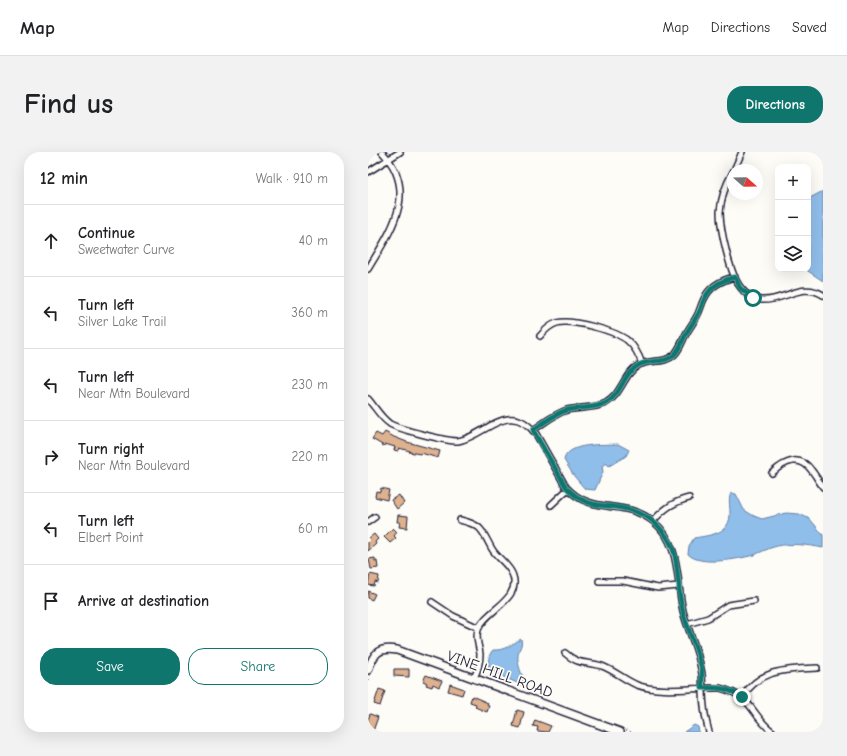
<!DOCTYPE html>
<html lang="en">
<head>
<meta charset="utf-8">
<style>
	:root { --surface:#fff; --page:#f2f2f2; --text:#202124; --muted:#757577; --line:#e0e0e0; --accent:#0f766e }
	body { margin:0; font-family:"Comic Neue",sans-serif; background:var(--page); color:var(--text) }
	.controls { position:absolute; right:12px; top:12px; display:grid; overflow:hidden; border-radius:8px; box-shadow:0 4px 16px #0002 }
	.controls button { width:36px; height:36px; display:grid; place-items:center; padding:0; border:0; border-bottom:1px solid var(--line); background:var(--surface); color:var(--text); font:20px sans-serif }
	.compass { position:absolute; left:359px; top:12px; width:36px; height:36px; border-radius:50%; background:var(--surface); box-shadow:0 4px 16px #0002; rotate:110deg }
	.stop { position:absolute; width:12px; height:12px; margin:-9px; border:3px solid #0f766e; border-radius:50%; background:#fff }
	.stop.end { background:#0f766e; border-color:#fff; box-shadow:0 1px 4px #0008 }
	.list { margin:0; padding:0; list-style:none }
	h2 { display:flex; justify-content:space-between; align-items:center; height:52px; margin:0; padding:0 16px; font-size:17px }
	h2 small { font-size:13px; font-weight:400; color:var(--muted) }
	.list li { display:grid; grid-template-columns:26px 1fr auto; gap:12px; align-items:center; box-sizing:border-box; height:72px; padding:0 16px; border-top:1px solid var(--line) }
	.list b { display:block; font-size:15px; white-space:nowrap }
	.list p { margin:0; font-size:13px; white-space:nowrap; color:var(--muted) }
	.list em { font-size:13px; font-style:normal; color:var(--muted) }
	.actions { display:flex; gap:8px; padding:12px 16px }
	.actions a { flex:1; padding:9px 0; border:1px solid var(--accent); border-radius:16px; text-align:center; font-size:14px; color:var(--accent) }
	.actions .main { background:var(--accent); color:#fff }
	.icon { flex:none; width:22px; height:22px; fill:none; stroke:currentColor; stroke-width:2; stroke-linecap:round; stroke-linejoin:round }
	.map { position:relative; flex:none; width:455px; height:580px; overflow:hidden; border-radius:16px }
	header { display:flex; align-items:center; gap:24px; box-sizing:border-box; height:56px; padding:0 20px; background:var(--surface); border-bottom:1px solid var(--line) }
	header strong { font-size:19px }
	nav { display:flex; gap:22px; margin-inline-start:auto; font-size:14px }
	.intro { display:flex; align-items:center; justify-content:space-between; box-sizing:border-box; height:96px; padding:0 24px }
	h1 { margin:0; font-size:28px }
	.button { padding:10px 18px; border-radius:16px; background:var(--accent); color:#fff; font-size:14px; font-weight:700 }
	main { display:flex; gap:24px; padding:0 24px }
	aside { flex:1; background:var(--surface); border-radius:16px; box-shadow:0 4px 16px #0002 }
	.map>svg:first-child { display:block }
	.water { fill:#90beea; stroke:#6480a4 }
	.building { fill:#deb18f; stroke:#22223b }
	.lines { fill:none; stroke-linecap:round; stroke-linejoin:round }
	.street-casing { stroke:#22223b; stroke-width:8 }
	.secondary-casing { stroke:#22223b; stroke-width:10 }
	.path { stroke:#22223b; stroke-width:1; stroke-dasharray:1 3; stroke-linecap:butt }
	.street { stroke:#fdfcf7; stroke-width:5 }
	.secondary { stroke:#fdfcf7; stroke-width:7 }
	.route { stroke:#0f766e; stroke-width:5 }
	.labels { text-anchor:middle; dominant-baseline:central; stroke-width:3.5; stroke-linejoin:round; paint-order:stroke }
	.street-label { font-size:15px; fill:#22223b; stroke:#fdfcf7 }
</style>
</head>
<body>
<header>
<strong>Map</strong>
<nav><a>Map</a><a>Directions</a><a>Saved</a></nav>
</header>
<div class="intro"><h1>Find us</h1><a class="button">Directions</a></div>
<main>
<aside>
<h2>12 min<small>Walk · 910 m</small></h2>
<ul class="list">
<li><svg class="icon" aria-label="ahead" viewBox="0 0 24 24"><path d="M12 20V5M6 11l6-6 6 6"/></svg><div><b>Continue</b><p>Sweetwater Curve</p></div><em>40 m</em></li>
<li><svg class="icon" aria-label="left" viewBox="0 0 24 24"><path d="M17 20v-9H6M10 6l-5 5 5 5"/></svg><div><b>Turn left</b><p>Silver Lake Trail</p></div><em>360 m</em></li>
<li><svg class="icon" aria-label="left" viewBox="0 0 24 24"><path d="M17 20v-9H6M10 6l-5 5 5 5"/></svg><div><b>Turn left</b><p>Near Mtn Boulevard</p></div><em>230 m</em></li>
<li><svg class="icon" aria-label="right" viewBox="0 0 24 24"><path d="M7 20v-9h11M14 6l5 5-5 5"/></svg><div><b>Turn right</b><p>Near Mtn Boulevard</p></div><em>220 m</em></li>
<li><svg class="icon" aria-label="left" viewBox="0 0 24 24"><path d="M17 20v-9H6M10 6l-5 5 5 5"/></svg><div><b>Turn left</b><p>Elbert Point</p></div><em>60 m</em></li>
<li><svg class="icon" aria-label="arrive" viewBox="0 0 24 24"><path d="M6 21V4h12l-3 4 3 4H6"/></svg><div><b>Arrive at destination</b></div></li>
</ul>
<div class="actions"><a class="main">Save</a><a>Share</a></div>
</aside>
<div class="map">
<svg width="455" height="580" viewBox="0 0 455 580">
	<rect width="100%" height="100%" fill="#fdfcf7"/>
	<filter id="ink" filterUnits="userSpaceOnUse"><feTurbulence type="fractalNoise" baseFrequency=".025" numOctaves="2"/><feDisplacementMap in="SourceGraphic" scale="8" xChannelSelector="R" yChannelSelector="G"/><feConvolveMatrix kernelMatrix="1 2 1 2 8 2 1 2 1" color-interpolation-filters="sRGB"/></filter>
	<g filter="url(#ink)">
		<path class="water" d="M455,39V129L437,117H440V47Z
			M250,292L261,298L258,304L241,314L238,311L234,314L235,320L227,338L217,337L206,324L196,308C200,290 235,293 250,292Z
			M363,341L368,342L376,358L386,364L394,367L418,361L431,362L442,367L455,383V396C441,393 423,391 409,394C401,396 393,400 386,403C370,407 332,415 320,402L321,394L326,386C343,383 363,382 362,360C362,353 360,347 363,341Z
			M153,487C155,493 151,496 150,503C149,513 154,523 158,532L155,534C144,528 131,524 121,517C120,510 120,503 125,498C136,499 144,492 153,487Z
			M326,573L330,575L331,580H316Z"/>
		<path class="building" d="M17,280L26,285L39,290L72,299L70,306L53,301L52,302L41,300L42,299L31,296L30,299L26,298L27,295L17,292L16,294L4,287L8,281L14,284Z
			M13,336L21,338L19,348L7,345L8,339L12,340Z
			M31,343L36,351L29,357L23,348Z
			M30,363L40,364L39,376L31,375L32,370H29Z
			M25,376L29,380L26,384L28,386L22,391L16,385Z
			M6,382L10,387L7,390L8,392L0,399V390L2,388L1,386Z
			M7,406V409H9L10,416L3,417L1,407Z
			M2,422L11,424L10,431L7,430L6,434L0,433Z
			M0,439L7,442L4,448L0,446Z
			M26,517H41V525L26,524Z
			M58,523L74,529L71,535L65,532L64,535L58,533L59,531L55,529Z
			M82,532L96,537L94,543L80,539Z
			M11,537L17,539L12,554L6,552Z
			M104,544L120,551L119,553L121,554L119,560L107,555L108,552L102,550Z
			M149,558L156,560L152,576L145,574Z
			M2,562L10,565L5,579L0,577V568Z
			M167,568L183,574L180,580L169,579L170,575L165,574Z"/>
		<g class="lines">
			<g class="street-casing">
				<path id="street" d="M366,18L374,0
					M0,20L32,0
					M365,20C358,32 353,45 352,60C352,77 362,123 373,136C377,142 386,148 393,148C415,150 434,129 455,143
					M0,117C22,80 52,40 14,0
					M172,184C177,178 182,173 189,171C203,167 249,179 260,189C267,195 271,203 274,212
					M0,247C7,255 13,266 22,272C31,277 81,290 90,289C118,284 141,246 168,282L198,335C225,365 255,345 286,370C313,392 308,428 315,459C320,479 330,497 333,517C335,524 334,531 335,538C335,553 337,566 341,580
					M165,278C176,271 186,262 199,258C212,255 226,257 238,251C254,242 255,222 271,213C283,207 296,212 306,203C312,197 314,189 318,182C321,176 326,170 329,164C332,159 333,153 336,147C342,134 353,128 367,125
					M404,321C417,309 432,302 444,319C448,324 451,330 455,335
					M183,353L200,337
					M92,368C116,374 113,378 124,397C130,407 142,413 145,424C153,448 116,459 110,478C107,487 111,493 112,502C112,510 110,518 106,526
					M285,369C296,357 305,350 321,346
					M0,370L7,365
					M231,429H255L290,436L311,434
					M64,450L85,464L111,476
					M319,472L340,466L360,453L386,449
					M197,501C212,514 218,509 234,514C247,519 257,528 269,533C294,542 326,535 352,536C387,545 381,562 405,580
					M374,545C394,516 417,518 449,516"/>
			</g>
			<g class="secondary-casing">
				<path id="secondary" d="M0,518C6,501 10,495 29,498L252,580"/>
			</g>
			<path class="path" d="M0,528L2,523
				M258,578L264,580"/>
			<use href="#street" class="street"/>
			<use href="#secondary" class="secondary"/>
		</g>
	</g>
	<g class="lines" filter="url(#ink)">
		<path class="route" d="M374,545C361,536 349,535 334,536C334,530 334,523 334,518C330,498 320,479 315,460C313,451 311,442 311,433C309,421 309,408 305,397C299,382 287,368 273,362C245,348 222,362 198,335L165,278C176,271 186,262 199,258C212,255 226,257 238,251C254,242 255,221 271,213C283,207 296,212 306,203C312,197 314,189 318,182C321,176 326,170 329,164C332,160 333,155 335,150C341,135 352,129 367,125L372,136L385,146"/>
	</g>
	<g class="labels">
		<g class="street-label">
			<text transform="translate(132 522) rotate(20)">VINE HILL ROAD</text>
		</g>
	</g>
</svg>
<div class="controls">
<button>+</button>
<button>−</button>
<button><svg class="icon" aria-label="layers" viewBox="0 0 24 24"><path d="M12 4l9 5-9 5-9-5zM3 14l9 5 9-5"/></svg></button>
</div>
<svg class="compass" viewBox="-18 -18 36 36"><path d="M0-13l5 13h-10z" fill="#e53935"/><path d="M0 13l5-13h-10z" fill="#757577"/></svg>
<div class="stop" style="left:385px;top:146px"></div>
<div class="stop end" style="left:374px;top:545px"></div>
</div>
</main>
</body>
</html>
